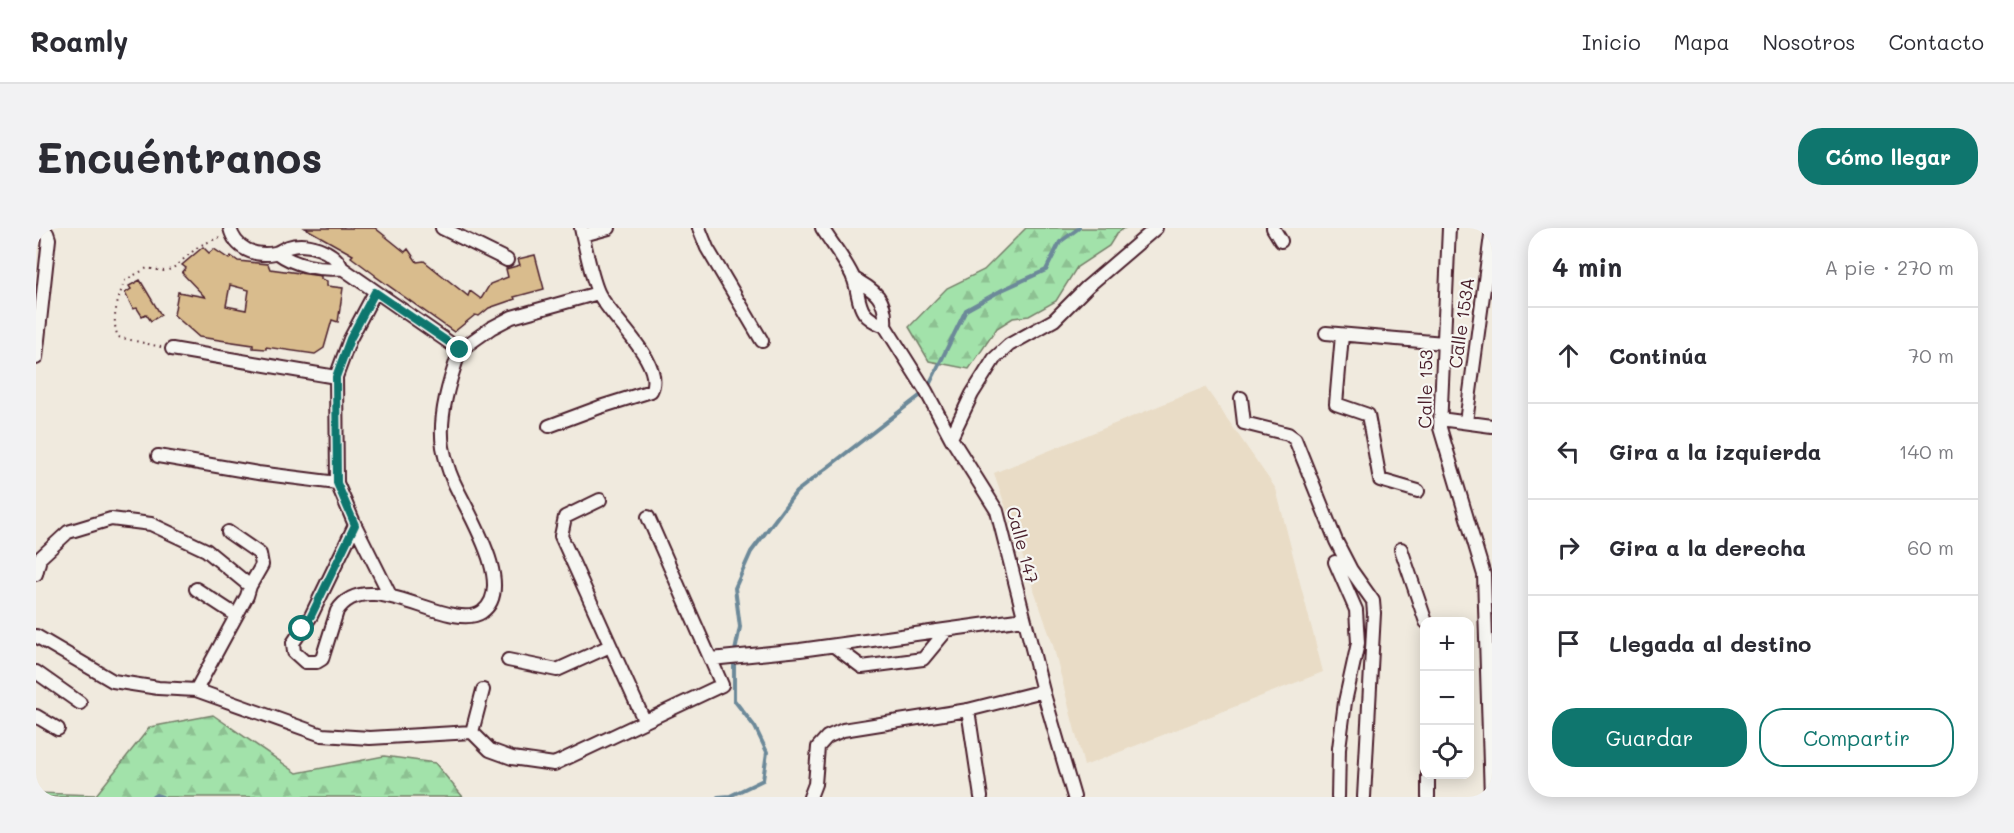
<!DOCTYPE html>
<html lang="es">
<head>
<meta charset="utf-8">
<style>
	:root { --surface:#fff; --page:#f2f2f3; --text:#2b2b33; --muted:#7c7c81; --line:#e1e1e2; --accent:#0f766e }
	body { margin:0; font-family:Mali,sans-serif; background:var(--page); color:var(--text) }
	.controls { position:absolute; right:18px; bottom:18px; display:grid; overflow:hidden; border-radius:12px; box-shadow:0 3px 15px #0003 }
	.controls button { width:54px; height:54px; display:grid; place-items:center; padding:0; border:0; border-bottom:2px solid var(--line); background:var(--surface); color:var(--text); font:30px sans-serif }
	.stop { position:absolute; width:18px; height:18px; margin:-14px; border:4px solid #0f766e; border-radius:50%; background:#fff }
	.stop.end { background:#0f766e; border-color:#fff; box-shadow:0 2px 6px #0008 }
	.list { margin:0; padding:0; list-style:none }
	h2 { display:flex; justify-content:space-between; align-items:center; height:78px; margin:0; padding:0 24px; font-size:26px }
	h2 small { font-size:20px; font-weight:400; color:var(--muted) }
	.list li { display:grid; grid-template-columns:39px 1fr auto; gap:18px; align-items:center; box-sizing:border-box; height:96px; padding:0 24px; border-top:2px solid var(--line) }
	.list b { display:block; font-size:22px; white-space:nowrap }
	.list em { font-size:20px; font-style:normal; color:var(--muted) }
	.actions { display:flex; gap:12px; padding:18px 24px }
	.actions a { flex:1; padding:14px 0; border:2px solid var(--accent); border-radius:24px; text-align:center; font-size:21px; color:var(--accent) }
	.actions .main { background:var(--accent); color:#fff }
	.icon { flex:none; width:33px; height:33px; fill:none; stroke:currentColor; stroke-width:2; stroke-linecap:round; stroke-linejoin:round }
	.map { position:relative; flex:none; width:1456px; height:569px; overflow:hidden; border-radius:24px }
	header { display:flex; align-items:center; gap:36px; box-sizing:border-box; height:84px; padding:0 30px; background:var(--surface); border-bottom:2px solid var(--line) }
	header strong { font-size:28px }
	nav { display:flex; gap:33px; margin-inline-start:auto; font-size:21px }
	.intro { display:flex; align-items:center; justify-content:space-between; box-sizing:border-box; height:144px; padding:0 36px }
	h1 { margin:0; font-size:42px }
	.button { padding:15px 27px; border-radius:24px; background:var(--accent); color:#fff; font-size:21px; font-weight:700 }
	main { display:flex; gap:36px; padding:0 36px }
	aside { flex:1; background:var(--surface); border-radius:24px; box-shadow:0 3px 15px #0003 }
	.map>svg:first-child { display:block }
	.built { fill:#e9dcc6 }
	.forest { fill:url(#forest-firs); stroke:#76806a; stroke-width:1.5 }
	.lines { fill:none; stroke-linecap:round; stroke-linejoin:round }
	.stream { stroke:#6c8999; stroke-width:4 }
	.building { fill:#d9bc8d; stroke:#4a1f2b; stroke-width:1.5; fill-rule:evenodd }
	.minor-casing { stroke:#4a1f2b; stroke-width:16 }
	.path { stroke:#4a1f2b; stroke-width:2; stroke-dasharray:1.5 4.5; stroke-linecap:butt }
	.minor { stroke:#f6f6f2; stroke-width:12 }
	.route { stroke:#0f766e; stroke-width:8 }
	.labels { text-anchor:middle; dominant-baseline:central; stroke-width:4.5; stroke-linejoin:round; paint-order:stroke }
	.street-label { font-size:18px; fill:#4a1f2b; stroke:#f6f6f2 }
</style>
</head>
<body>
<header>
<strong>Roamly</strong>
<nav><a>Inicio</a><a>Mapa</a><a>Nosotros</a><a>Contacto</a></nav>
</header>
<div class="intro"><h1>Encuéntranos</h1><a class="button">Cómo llegar</a></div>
<main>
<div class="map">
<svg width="1456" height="569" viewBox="0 0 1456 569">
	<defs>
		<pattern id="forest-firs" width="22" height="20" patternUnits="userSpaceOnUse" patternTransform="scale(1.5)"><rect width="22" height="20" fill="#a2e2aa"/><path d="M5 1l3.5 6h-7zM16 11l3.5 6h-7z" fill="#8dc192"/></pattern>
	</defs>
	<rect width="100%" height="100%" fill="#f0eade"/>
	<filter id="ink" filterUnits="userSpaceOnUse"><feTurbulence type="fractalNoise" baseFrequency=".0167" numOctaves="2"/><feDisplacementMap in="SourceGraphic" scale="12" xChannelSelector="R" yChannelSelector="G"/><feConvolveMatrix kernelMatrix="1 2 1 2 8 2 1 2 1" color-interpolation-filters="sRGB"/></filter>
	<g filter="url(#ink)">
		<path class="built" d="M1169,159L1240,261L1287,444L1048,538L1017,417L958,245Z"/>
		<path class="forest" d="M990,0H1089L1081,5L1073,18L1041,39L1020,73L993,88L977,90L961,100L933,141L893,133L873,99L911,60L948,42Z
			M177,487L261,545L348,528L399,535L427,569H0V565L60,567L114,499Z"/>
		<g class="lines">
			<path class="stream" d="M117,569L120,567L126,569
				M682,569L694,568L727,552L731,524L719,499L698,472V428L704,399L699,360L715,324L760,264L890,163L930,82L966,62L1010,42L1024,14L1043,0"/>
		</g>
		<path class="building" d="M269,0H339L369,24L372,21L381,34L388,33L432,68L434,63L445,71L454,56L472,49L470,41L484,37L482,31L499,27L508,61L478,69L479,71L453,80L443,88L439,87L418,104L339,48V47L315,29L317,27Z
			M167,19L173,25L178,21L193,31L195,28L202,33L232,36L234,41L285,48V51L291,53V58L307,60L302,94L296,92L288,120L279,126L230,119V121L217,120V117L163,109L138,87L142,64L169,69L146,45L150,40L146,37ZM194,57L213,62L210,82L190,78Z
			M104,52L125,87L115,93L110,86L106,88L101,80L97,81L89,65L95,61L93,58Z"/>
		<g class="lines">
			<g class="minor-casing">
				<path id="minor" d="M194,0C199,21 219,29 239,25C244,24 247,20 252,19C270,13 298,22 306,40L424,122L455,100L476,89L562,65
					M406,0L471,32
					M663,0L671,20L726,113
					M786,0C796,16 809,32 817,49C826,73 818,87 849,98
					M1237,0L1245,13
					M1413,0L1404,200L1448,347L1455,569
					M0,1L11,5L13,11L0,130
					M547,7L573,0
					M242,25C258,37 285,43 306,40
					M817,50C839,63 851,70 849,98
					M339,64L314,111L300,149L301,255L319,297L354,367
					M849,98L890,163L915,210L961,283L1007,463L1038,569
					M1290,105L1408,115
					M1306,107L1300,176L1332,187L1344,252L1382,263
					M136,121L300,149
					M1205,170L1208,195L1252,206L1259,211L1300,313L1315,342L1337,373L1338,385L1328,569
					M1404,191L1456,198
					M1430,194L1456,0
					M513,198L564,179L615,163C630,135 573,89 562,64C555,48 549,18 545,0
					M915,210L936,166L958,131L973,117L1018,92L1051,59L1120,0
					M122,228L222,245L301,255
					M564,272L529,289L525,308L608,492
					M319,297L275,388L257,415L258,424L269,434H281L286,431L301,383C332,335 414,406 446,384C482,358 427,278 416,250C412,241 409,229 407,219C402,188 414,151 424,122
					M192,304L224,326L226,337L214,358
					M1365,321L1390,394
					M1299,334L1320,382L1322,415L1309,474L1303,520L1302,569
					M0,346L4,330L32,304L75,291L115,296L170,322L214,358L211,368L160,462
					M160,361L200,387
					M0,408L77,453L122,460L160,462L286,507L334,510L436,504L447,462
					M798,418L826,439L887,431L911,402
					M675,431L764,422L988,391
					M472,432L521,442L574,418
					M0,444L44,475
					M932,482L945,569
					M0,488L22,501
					M436,504L454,522L476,530L518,536L686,457L612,289
					M774,569L779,556L782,519L791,509L807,502L932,482L1007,463
					M1392,569V546"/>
			</g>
			<path class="path" d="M125,119L82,109C74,89 83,72 88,53L111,40L128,43L136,41L163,18L184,9"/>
			<use href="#minor" class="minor"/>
		</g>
	</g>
	<g class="lines" filter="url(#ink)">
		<path class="route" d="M266,401L275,388L319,297L301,255L300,149L314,111L339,64L424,122"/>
	</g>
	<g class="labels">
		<g class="street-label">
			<text transform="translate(1425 95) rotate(-82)">Calle 153A</text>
			<text transform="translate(1389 161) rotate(-89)">Calle 153</text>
			<text transform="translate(987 317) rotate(75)">Calle 147</text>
		</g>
	</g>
</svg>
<div class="controls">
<button>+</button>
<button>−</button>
<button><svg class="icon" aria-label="locate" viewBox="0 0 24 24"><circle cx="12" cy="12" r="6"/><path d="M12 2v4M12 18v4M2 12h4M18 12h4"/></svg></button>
</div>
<div class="stop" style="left:266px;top:401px"></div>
<div class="stop end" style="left:424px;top:122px"></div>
</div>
<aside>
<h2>4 min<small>A pie · 270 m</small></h2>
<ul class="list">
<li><svg class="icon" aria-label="ahead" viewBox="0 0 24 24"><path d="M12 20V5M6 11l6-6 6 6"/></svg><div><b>Continúa</b></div><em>70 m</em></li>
<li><svg class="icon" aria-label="left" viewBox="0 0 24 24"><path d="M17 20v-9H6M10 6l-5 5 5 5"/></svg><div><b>Gira a la izquierda</b></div><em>140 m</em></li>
<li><svg class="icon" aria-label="right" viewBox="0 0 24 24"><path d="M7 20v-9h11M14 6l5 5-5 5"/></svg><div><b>Gira a la derecha</b></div><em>60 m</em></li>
<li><svg class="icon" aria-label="arrive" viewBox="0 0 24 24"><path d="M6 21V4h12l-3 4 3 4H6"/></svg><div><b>Llegada al destino</b></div></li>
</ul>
<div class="actions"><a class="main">Guardar</a><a>Compartir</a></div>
</aside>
</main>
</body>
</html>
